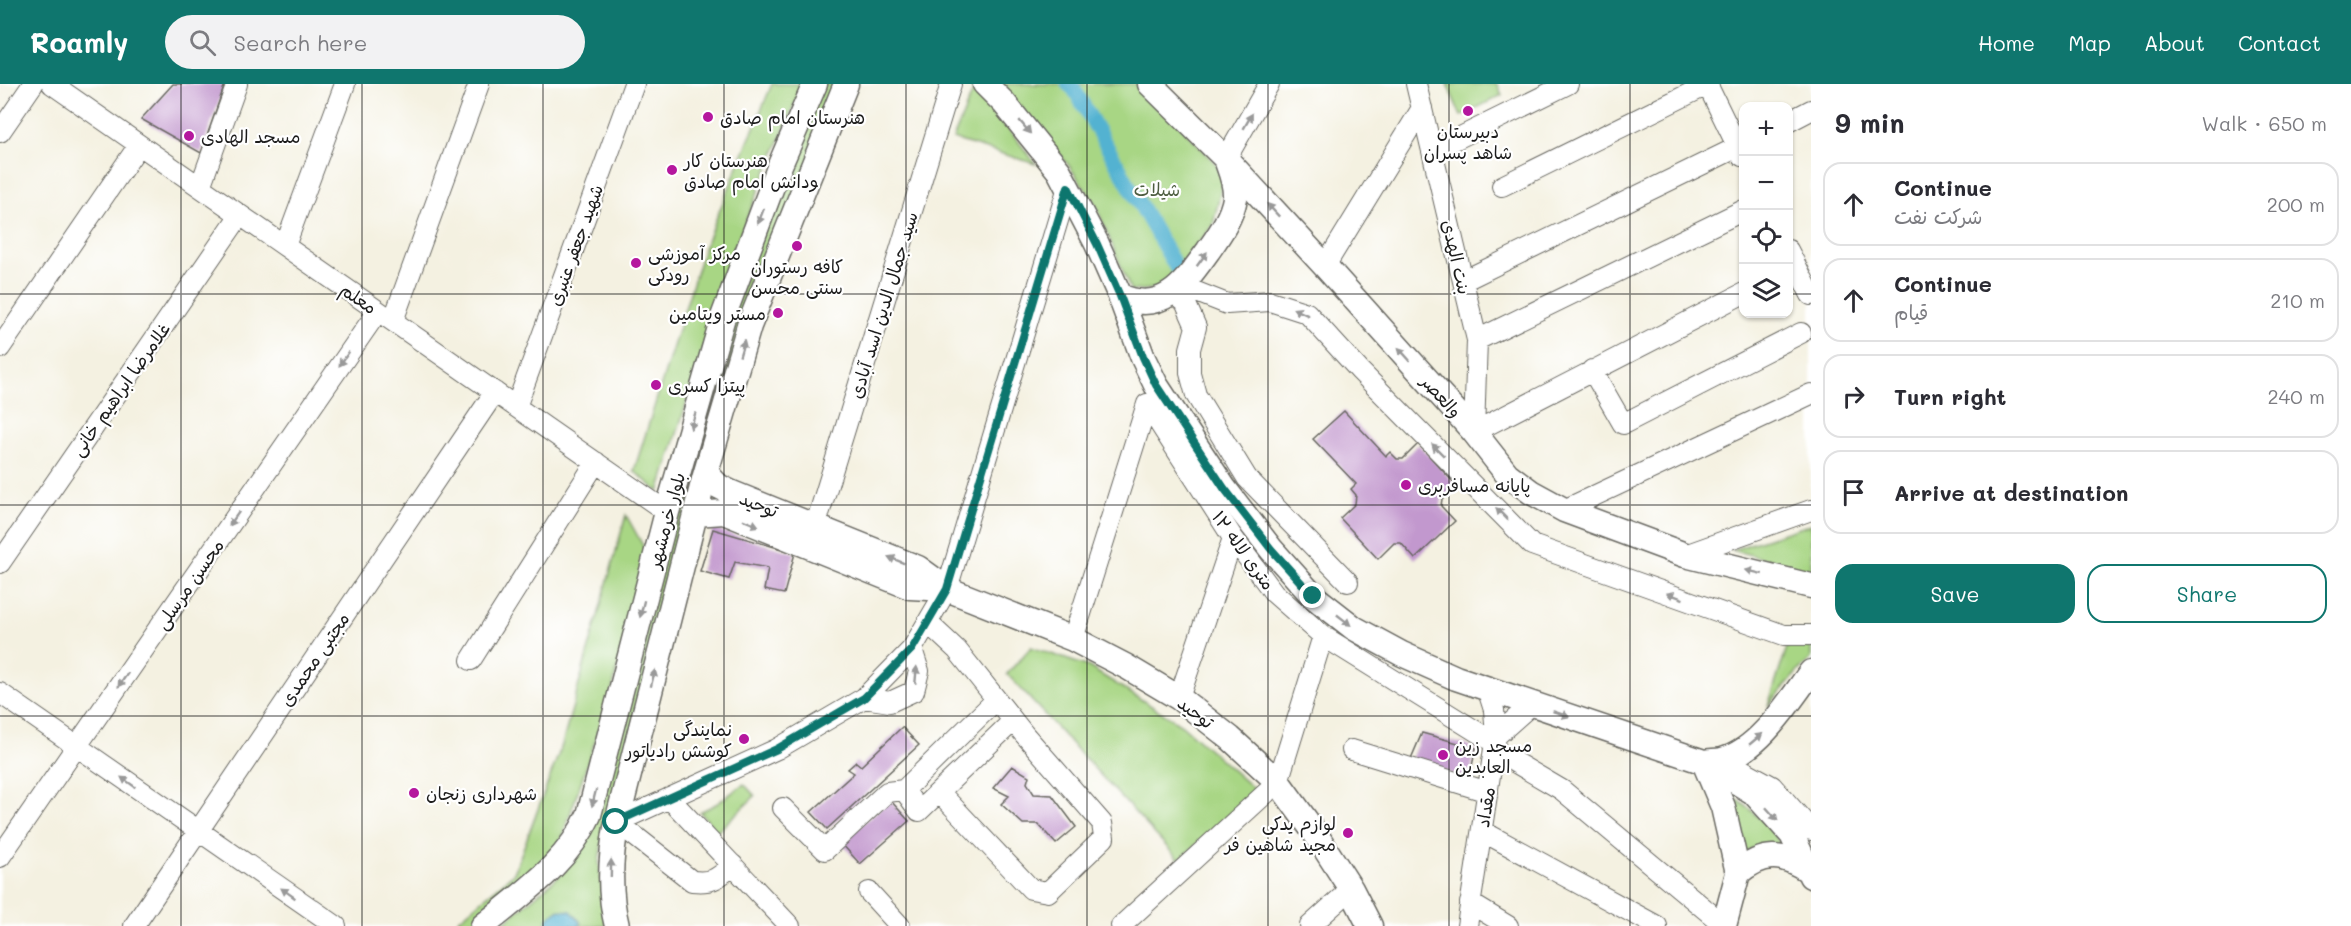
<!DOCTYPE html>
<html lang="en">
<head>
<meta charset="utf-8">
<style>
	:root { --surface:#fff; --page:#f2f2f3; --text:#2b2b33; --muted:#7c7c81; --line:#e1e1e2; --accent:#0f766e }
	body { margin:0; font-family:Mali,"Playpen Sans Arabic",sans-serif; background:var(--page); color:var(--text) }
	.controls { position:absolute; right:18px; top:18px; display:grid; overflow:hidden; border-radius:12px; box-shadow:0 2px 4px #0004 }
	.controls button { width:54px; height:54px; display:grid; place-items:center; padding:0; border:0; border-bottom:2px solid var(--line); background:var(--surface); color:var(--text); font:30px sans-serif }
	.stop { position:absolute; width:18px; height:18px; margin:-14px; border:4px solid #0f766e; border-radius:50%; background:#fff }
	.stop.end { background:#0f766e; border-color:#fff; box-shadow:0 2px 6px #0008 }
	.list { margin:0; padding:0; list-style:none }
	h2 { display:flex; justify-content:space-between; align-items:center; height:78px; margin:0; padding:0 24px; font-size:26px }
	h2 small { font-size:20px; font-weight:400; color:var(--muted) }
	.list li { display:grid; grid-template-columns:39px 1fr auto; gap:18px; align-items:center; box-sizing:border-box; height:84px; margin:0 12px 12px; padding:0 12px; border:2px solid var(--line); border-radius:18px }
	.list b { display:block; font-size:22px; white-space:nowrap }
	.list p { margin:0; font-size:20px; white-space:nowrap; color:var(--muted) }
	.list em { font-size:20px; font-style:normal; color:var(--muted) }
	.actions { display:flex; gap:12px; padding:18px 24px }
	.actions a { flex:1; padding:14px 0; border:2px solid var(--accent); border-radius:18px; text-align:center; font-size:21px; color:var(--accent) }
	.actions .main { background:var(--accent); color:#fff }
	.icon { flex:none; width:33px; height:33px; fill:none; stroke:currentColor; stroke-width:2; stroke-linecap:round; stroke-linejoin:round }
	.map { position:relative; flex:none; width:1811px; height:842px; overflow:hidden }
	header { display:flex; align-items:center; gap:36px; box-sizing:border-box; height:84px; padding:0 30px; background:var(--accent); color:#fff }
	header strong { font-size:28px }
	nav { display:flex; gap:33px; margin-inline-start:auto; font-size:21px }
	.search { width:420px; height:54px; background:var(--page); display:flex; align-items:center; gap:15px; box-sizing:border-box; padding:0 21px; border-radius:33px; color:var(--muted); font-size:22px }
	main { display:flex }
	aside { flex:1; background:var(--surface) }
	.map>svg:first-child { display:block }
	.green { fill:#a8d684; stroke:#627950; stroke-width:1.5 }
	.water { fill:#52b2d1; stroke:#376776; stroke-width:1.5 }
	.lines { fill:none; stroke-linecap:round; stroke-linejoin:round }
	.canal { stroke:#52b2d1; stroke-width:15 }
	.building { fill:#c298ce }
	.minor-casing { stroke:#686761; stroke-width:22 }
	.major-casing { stroke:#686761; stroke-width:27 }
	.minor { stroke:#fff; stroke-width:20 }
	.major { stroke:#fff; stroke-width:24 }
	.oneway { fill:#999 }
	.route { stroke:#0f766e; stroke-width:8 }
	.grid { fill:none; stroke:#1c1c1c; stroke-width:1.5; stroke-opacity:0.55 }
	.poi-dot { fill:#b5179e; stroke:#fff; stroke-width:2 }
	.labels { text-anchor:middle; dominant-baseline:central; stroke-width:4.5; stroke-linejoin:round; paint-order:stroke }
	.poi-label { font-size:18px; fill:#1c1c1c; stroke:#fff; text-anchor:start }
	.park-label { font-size:18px; fill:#4d5d40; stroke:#fff }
	.street-label { font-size:18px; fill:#1c1c1c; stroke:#fff }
</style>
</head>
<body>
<header>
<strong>Roamly</strong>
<div class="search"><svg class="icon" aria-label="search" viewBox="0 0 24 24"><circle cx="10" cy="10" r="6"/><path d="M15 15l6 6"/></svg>Search here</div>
<nav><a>Home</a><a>Map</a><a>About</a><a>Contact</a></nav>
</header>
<main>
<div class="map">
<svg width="1811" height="842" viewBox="0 0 1811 842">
	<rect width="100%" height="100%" fill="#fff"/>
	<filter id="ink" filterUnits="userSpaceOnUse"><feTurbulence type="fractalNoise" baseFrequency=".0167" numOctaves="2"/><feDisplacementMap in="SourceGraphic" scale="12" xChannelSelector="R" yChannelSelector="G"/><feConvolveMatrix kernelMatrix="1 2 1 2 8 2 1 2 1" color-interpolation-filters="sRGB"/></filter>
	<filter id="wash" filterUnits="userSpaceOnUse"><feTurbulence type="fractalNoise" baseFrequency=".008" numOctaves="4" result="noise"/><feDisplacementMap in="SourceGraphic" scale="24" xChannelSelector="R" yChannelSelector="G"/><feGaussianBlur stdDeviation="1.35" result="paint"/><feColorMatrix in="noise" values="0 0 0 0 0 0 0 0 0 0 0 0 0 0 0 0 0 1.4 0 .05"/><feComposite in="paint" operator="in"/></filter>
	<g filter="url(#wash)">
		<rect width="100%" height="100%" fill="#f4f1e1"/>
		<path class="green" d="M772,0H803L733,168L659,408L634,387L704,164Z
			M822,0H840L743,240L602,758L599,778L606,842H500L565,787L729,234Z
			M998,0H1141L1217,81L1223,97L1213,141L1162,204L1131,207L1095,119L1067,79Z
			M1447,0H1497L1502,11L1461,32Z
			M975,2L1036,80L953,55Z
			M626,431L646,467L611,610L561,757L541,779L468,842H451L514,789L562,661Z
			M1811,440V487L1732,466Z
			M1788,560L1811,563V575L1799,586L1768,622Z
			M1031,563L1089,583L1182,641L1256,707L1179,776L1007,590Z
			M744,700L755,712L717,748L700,728L716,720Z
			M1733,713C1756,727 1771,745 1786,767C1768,760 1757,759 1741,771Z"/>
		<path class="water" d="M558,826L571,827L581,839L580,842H546L548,834Z"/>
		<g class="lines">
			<path class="canal" d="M1068,0L1074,5L1185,199"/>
		</g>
		<g id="blocks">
			<path class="building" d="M173,0H225L201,69L141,35Z
				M1344,327L1386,372L1390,368L1397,375H1403L1418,360L1456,401L1442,415L1441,422L1455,437L1415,475L1401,459H1394L1378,475L1340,434L1355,420L1356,411L1351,405L1356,400L1313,355Z
				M713,445L795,469L784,510L764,506L768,484L735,478L729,495L700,487Z
				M902,643L919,661L827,745L811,728L854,689L848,685L856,678L861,682Z
				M1422,649L1476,664L1469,695L1410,677Z
				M1012,682L1029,692L1027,699L1034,710L1052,711L1076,743L1056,760L1038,740H1023L1001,720L1009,712L993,704Z
				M890,716L909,737L860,780L841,759Z"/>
		</g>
	</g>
	<g filter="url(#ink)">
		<use href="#blocks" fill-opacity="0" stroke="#686761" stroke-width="1.5"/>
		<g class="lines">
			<g class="minor-casing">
				<path id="minor" d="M52,0L667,428
					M1416,0L1477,256L1474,348L1744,209
					M1707,0L1742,72
					M1788,38L1811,26
					M0,48L33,0
					M1432,67L1568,0
					M1226,75L1269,0
					M1502,102L1707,1
					M200,103L237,0
					M285,162L345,0
					M1788,166L1811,211
					M1325,182L1422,24
					M1463,197L1744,60
					M1185,199L1194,207L1227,220L1270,217L1307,229L1360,287L1532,461L1784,551H1811
					M1174,209L1185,218L1196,243L1190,265V289L1196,311L1247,394L1348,498
					M393,237L479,0
					M1477,256L1744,126
					M0,264L139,61
					M1592,286L1623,340L1801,249
					M1147,320L1233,454L1274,509L1323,552L1495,659
					M516,323L634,0
					M1564,426L1811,310
					M815,443L951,0
					M1685,471L1811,426
					M0,479L240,131
					M928,539L957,566L1024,650L1102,739L1104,754L1048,808L1031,805L940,709
					M1073,555L1147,320
					M471,576L596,378
					M0,609L336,842
					M864,614L890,618L914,607L919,587L912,565
					M1179,614L1233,454
					M996,616L904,706L919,727L1013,637
					M1496,652L1532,620
					M1352,666L1488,708
					M1494,666L1562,706L1724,841
					M1724,676L1772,702L1811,746
					M669,714L790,842
					M783,724L825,766L887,708L904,706
					M1482,747L1657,842
					M0,773L378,227
					M733,781C716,795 714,799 692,797L617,738L777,665L864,614L912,565L947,505L1068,103
					M869,808L900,842
					M1470,819L1508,842
					M134,842L495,308
					M1121,842L1278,698L1323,552
					M1310,842L1351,805
					M1467,842L1496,652L1494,626L1487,604"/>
			</g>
			<g class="major-casing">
				<path id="major" d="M985,0L1004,19L1059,87L1097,160L1120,212L1143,274L1156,301L1224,404L1271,465L1313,512L1354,544L1402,570L1456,594L1704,678L1753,708L1792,751L1811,792
					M1150,0L1226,75L1325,182L1474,348L1507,390L1531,408L1564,426L1685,471L1811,502
					M1120,212C1164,232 1186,197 1208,167C1219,151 1232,133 1235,114C1236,101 1231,89 1227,78
					M706,389L718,402L732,409L918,484L947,505L1073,555L1127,583L1179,614L1230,654L1278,698L1315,749L1351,805L1370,842
					M695,430L724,428L910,503L947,505
					M1738,789C1763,768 1782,768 1809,787
					M483,842C523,809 567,780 589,731L667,428L723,233L780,81L815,0
					M617,842C608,807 610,773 617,738L704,395L749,242L846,0
					M1724,842L1738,789L1723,723L1704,678C1710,677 1716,677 1722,676C1759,667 1790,616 1811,588"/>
			</g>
			<use href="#minor" class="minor"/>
			<use href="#major" class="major"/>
		</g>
		<defs><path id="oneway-solid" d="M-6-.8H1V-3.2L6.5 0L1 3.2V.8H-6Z" transform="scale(1.5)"/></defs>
		<g class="oneway">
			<use href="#oneway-solid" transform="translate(1248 37) rotate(-60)"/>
			<use href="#oneway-solid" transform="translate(1025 43) rotate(50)"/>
			<use href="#oneway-solid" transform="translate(1273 126) rotate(-133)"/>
			<use href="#oneway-solid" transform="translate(761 132) rotate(111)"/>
			<use href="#oneway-solid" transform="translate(1202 175) rotate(-54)"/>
			<use href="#oneway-solid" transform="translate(1301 228) rotate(-155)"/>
			<use href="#oneway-solid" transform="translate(742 264) rotate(-74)"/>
			<use href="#oneway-solid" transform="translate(1404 270) rotate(-132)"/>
			<use href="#oneway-solid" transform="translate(344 275) rotate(125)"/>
			<use href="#oneway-solid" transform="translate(693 337) rotate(106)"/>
			<use href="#oneway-solid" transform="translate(1438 366) rotate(-135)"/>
			<use href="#oneway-solid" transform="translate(1502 430) rotate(-135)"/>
			<use href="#oneway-solid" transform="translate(234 435) rotate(125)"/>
			<use href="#oneway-solid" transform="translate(751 439) rotate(22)"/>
			<use href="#oneway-solid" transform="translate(896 476) rotate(-158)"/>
			<use href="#oneway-solid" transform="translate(1754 488) rotate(-166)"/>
			<use href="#oneway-solid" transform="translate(1675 512) rotate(-160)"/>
			<use href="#oneway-solid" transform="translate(642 525) rotate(104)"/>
			<use href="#oneway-solid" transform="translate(1344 536) rotate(38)"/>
			<use href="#oneway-solid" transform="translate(916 591) rotate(-85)"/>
			<use href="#oneway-solid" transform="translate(653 594) rotate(-76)"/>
			<use href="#oneway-solid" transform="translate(123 596) rotate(125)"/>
			<use href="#oneway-solid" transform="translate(1561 630) rotate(19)"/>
			<use href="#oneway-solid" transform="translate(1756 655) rotate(-40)"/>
			<use href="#oneway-solid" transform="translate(128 698) rotate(-145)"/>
			<use href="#oneway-solid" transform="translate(594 714) rotate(104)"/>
			<use href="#oneway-solid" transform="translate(1772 730) rotate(48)"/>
			<use href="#oneway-solid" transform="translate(611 784) rotate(-89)"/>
			<use href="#oneway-solid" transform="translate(288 809) rotate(-145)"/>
		</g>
	</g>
	<g class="lines" filter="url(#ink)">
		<path class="route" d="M616,738L777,665L864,614L912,565L947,505L1068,103L1097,160L1120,212L1143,273L1156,301L1224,404L1271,465L1313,512"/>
	</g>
	<path class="grid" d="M181,0V842M362,0V842M543,0V842M724,0V842M906,0V842M1087,0V842M1268,0V842M1449,0V842M1630,0V842M0,210H1744M1788,210H1811M0,421H1811M0,632H1811"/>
	<g class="poi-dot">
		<circle cx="1468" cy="27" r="6"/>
		<circle cx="708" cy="33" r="6"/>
		<circle cx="189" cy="52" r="6"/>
		<circle cx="672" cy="86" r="6"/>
		<circle cx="797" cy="162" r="6"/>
		<circle cx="636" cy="179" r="6"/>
		<circle cx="778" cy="229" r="6"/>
		<circle cx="656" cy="301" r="6"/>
		<circle cx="1406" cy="401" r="6"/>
		<circle cx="744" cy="655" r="6"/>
		<circle cx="1443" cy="671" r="6"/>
		<circle cx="414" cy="709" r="6"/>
		<circle cx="1348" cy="749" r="6"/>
	</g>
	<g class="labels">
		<g class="poi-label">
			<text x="720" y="33">هنرستان امام صادق</text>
			<text x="1468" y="47" text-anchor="middle">دبیرستان<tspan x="1468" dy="21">شاهد پسران</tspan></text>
			<text x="201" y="52">مسجد الهادی</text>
			<text x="684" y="76">هنرستان کار<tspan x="684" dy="21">ودانش امام صادق</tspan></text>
			<text x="648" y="169">مرکز آموزشی<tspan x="648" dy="21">رودکی</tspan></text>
			<text x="797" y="182" text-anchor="middle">کافه رستوران<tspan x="797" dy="21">سنتی محسن</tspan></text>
			<text x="766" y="229" text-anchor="end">مستر ویتامین</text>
			<text x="668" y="301">پیتزا کسری</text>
			<text x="1418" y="401">پایانه مسافربری</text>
			<text x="732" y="645" text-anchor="end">نمایندگی<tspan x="732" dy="21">کوشش رادیاتور</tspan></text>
			<text x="1455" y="661">مسجد زین<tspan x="1455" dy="21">العابدین</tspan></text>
			<text x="426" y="709">شهرداری زنجان</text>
			<text x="1336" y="739" text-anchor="end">لوازم یدکی<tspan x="1336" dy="21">مجید شاهین فر</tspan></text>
		</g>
		<g class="park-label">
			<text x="1157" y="105">شیلات</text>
		</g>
		<g class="street-label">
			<text transform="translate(575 161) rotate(-70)">شهید جعفر عنبری</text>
			<text transform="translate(1457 173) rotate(77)">بنت الهدی</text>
			<text transform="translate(359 214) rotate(35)">معلم</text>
			<text transform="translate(883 221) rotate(-73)">سید جمال الدین اسد آبادی</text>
			<text transform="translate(120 305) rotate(-55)">غلامرضا ابراهیم خانی</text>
			<text transform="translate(1442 312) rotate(48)">والعصر</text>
			<text transform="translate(759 420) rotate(22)">توحید</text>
			<text transform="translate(666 436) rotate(-75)">بلوار خرمشهر</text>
			<text transform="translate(1244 466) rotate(54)">۱۲ متری لاله</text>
			<text transform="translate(189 500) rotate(-55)">محسن مرسلی</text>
			<text transform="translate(314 575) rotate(-56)">مجتبی محمدی</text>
			<text transform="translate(1196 628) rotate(37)">توحید</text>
			<text transform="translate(1485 723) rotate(-81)">مقداد</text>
		</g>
	</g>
</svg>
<div class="controls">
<button>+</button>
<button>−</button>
<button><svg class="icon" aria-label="locate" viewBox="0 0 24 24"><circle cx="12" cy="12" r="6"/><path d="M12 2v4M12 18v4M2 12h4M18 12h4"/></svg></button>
<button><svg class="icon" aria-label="layers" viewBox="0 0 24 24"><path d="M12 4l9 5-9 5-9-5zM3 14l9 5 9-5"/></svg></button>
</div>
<div class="stop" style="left:616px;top:738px"></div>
<div class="stop end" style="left:1313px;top:512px"></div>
</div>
<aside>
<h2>9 min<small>Walk · 650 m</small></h2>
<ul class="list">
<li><svg class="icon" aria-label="ahead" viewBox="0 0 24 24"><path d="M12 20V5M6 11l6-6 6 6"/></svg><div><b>Continue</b><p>شرکت نفت</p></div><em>200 m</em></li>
<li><svg class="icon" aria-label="ahead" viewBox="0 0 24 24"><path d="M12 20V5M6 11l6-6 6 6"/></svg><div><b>Continue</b><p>قیام</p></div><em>210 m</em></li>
<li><svg class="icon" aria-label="right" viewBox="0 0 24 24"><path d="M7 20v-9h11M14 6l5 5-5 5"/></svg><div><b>Turn right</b></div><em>240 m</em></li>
<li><svg class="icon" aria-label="arrive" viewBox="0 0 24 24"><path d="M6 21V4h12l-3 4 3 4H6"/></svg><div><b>Arrive at destination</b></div></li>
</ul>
<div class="actions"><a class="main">Save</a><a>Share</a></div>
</aside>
</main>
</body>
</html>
